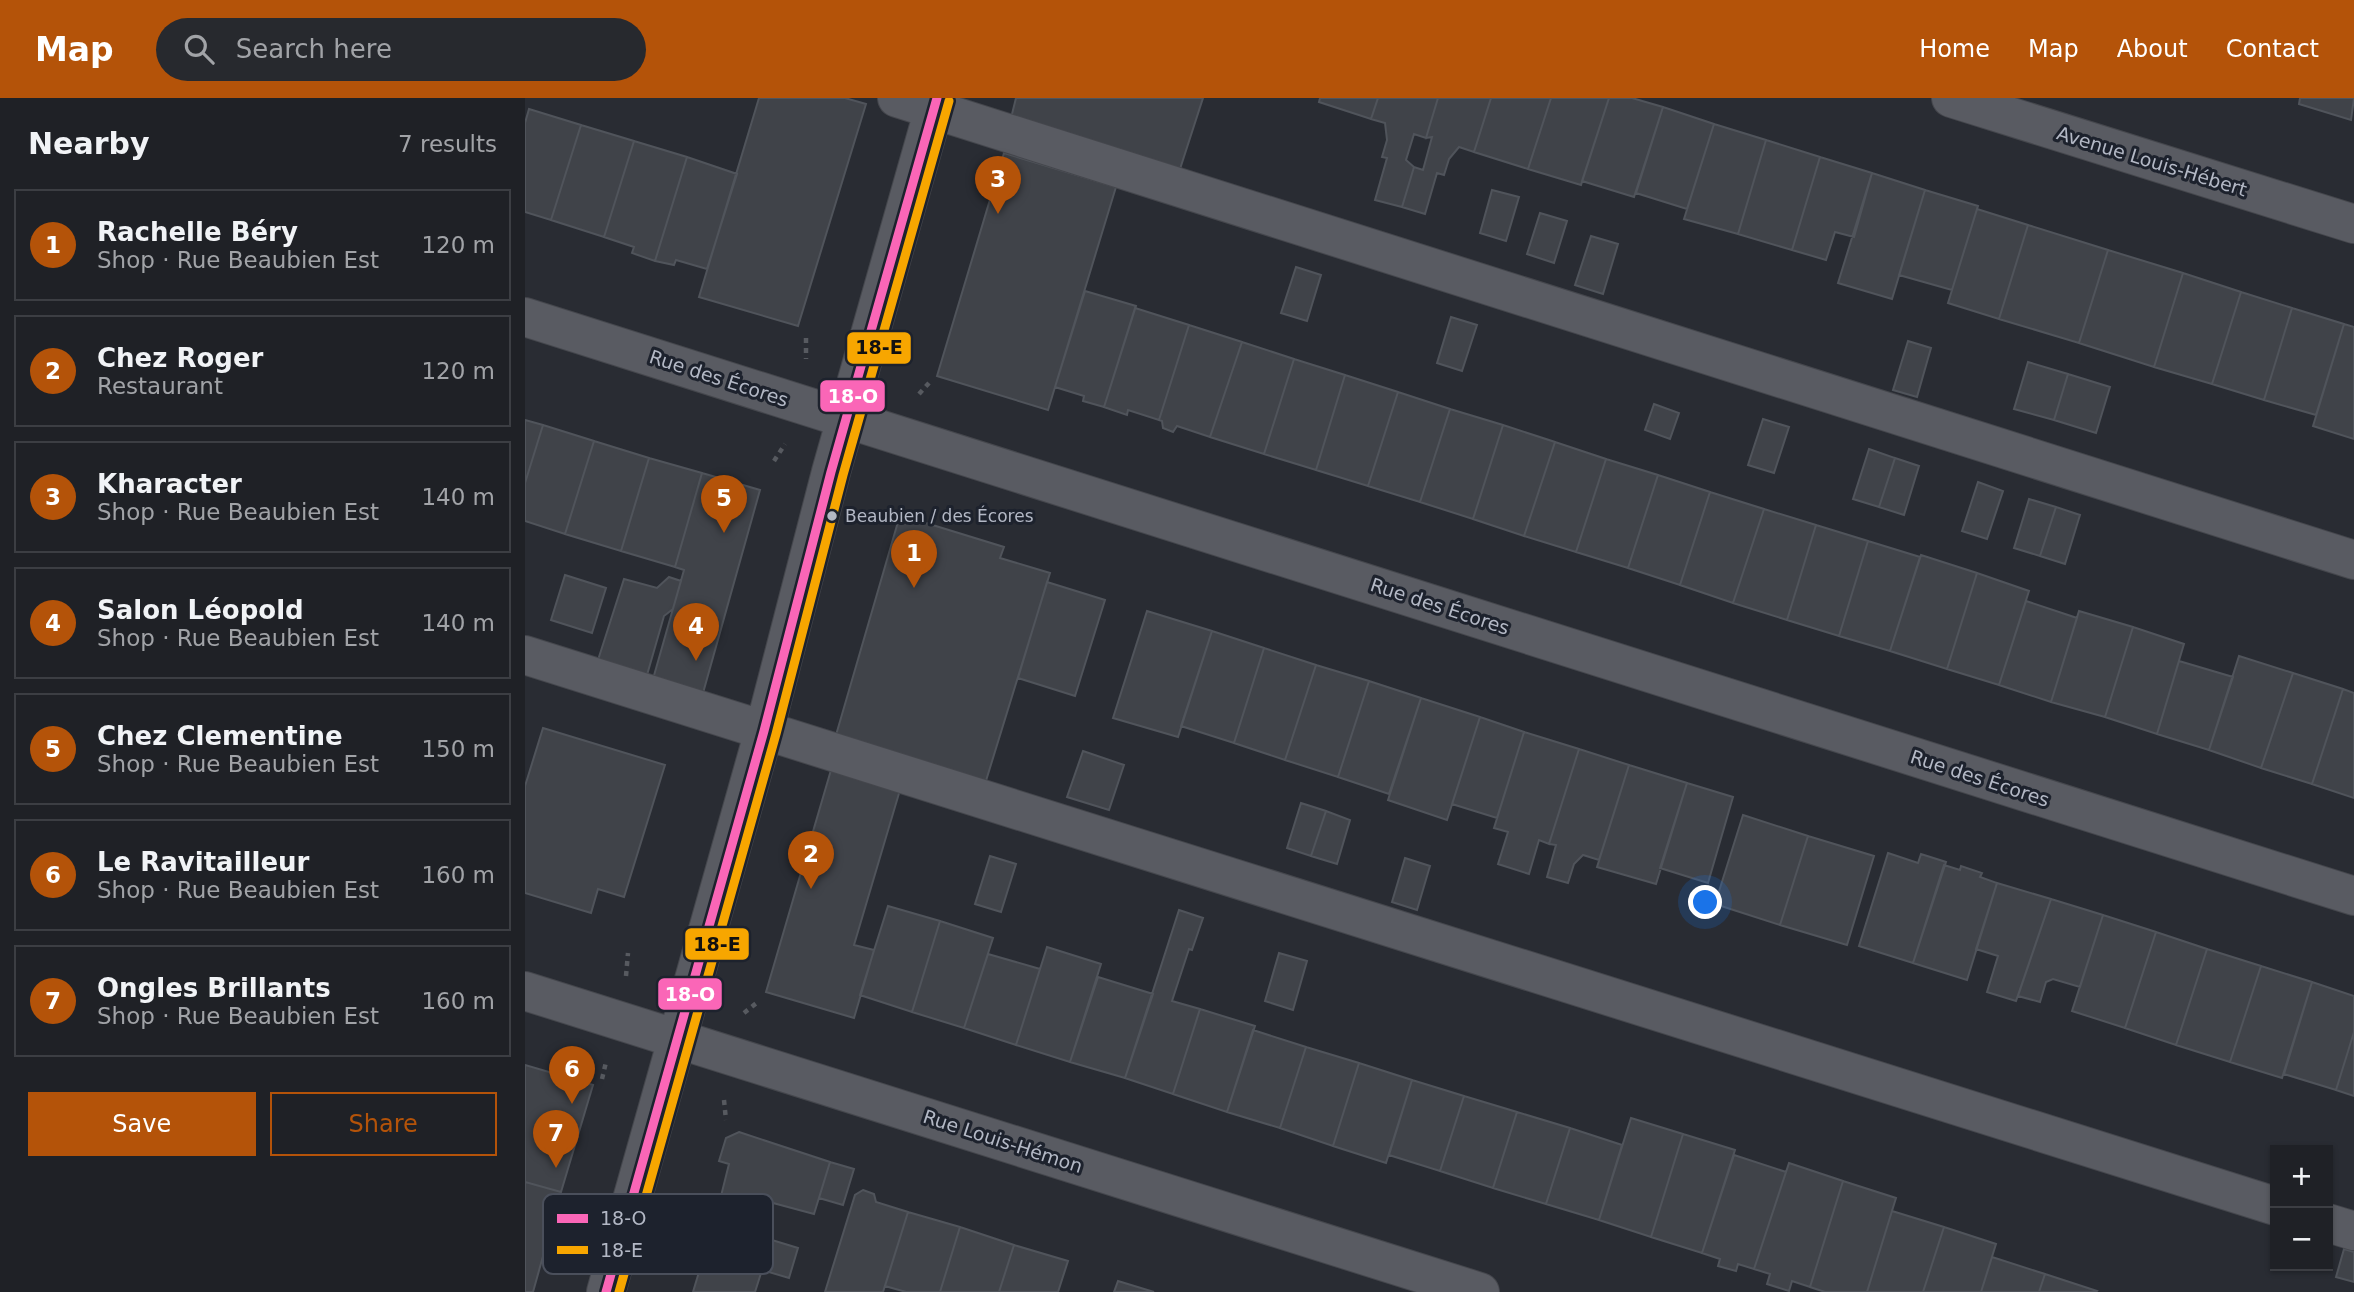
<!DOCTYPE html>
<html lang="en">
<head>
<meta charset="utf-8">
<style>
	:root { --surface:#1f2126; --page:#27292e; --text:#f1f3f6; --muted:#a1a3a7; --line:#3c3e43; --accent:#b45309 }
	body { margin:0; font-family:"DejaVu Sans",sans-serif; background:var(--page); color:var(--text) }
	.controls { position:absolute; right:21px; bottom:21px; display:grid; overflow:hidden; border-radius:0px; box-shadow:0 2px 5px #0004 }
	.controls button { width:63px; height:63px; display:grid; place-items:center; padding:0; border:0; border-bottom:2px solid var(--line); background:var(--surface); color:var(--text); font:35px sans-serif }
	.you { position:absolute; left:1181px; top:805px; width:24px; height:24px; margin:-18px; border:5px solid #fff; border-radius:50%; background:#1a73e8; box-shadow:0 0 0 10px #1a73e833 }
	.badge { display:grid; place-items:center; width:46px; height:46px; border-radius:50%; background:var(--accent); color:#fff; font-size:23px; font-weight:700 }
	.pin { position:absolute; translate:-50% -58px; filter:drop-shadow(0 2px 4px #0008) }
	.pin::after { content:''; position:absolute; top:37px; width:24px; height:21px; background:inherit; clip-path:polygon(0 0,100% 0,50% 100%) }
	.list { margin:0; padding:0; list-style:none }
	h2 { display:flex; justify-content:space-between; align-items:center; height:91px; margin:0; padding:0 28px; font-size:30px }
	h2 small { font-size:23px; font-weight:400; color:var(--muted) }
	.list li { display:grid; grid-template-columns:46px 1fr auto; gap:21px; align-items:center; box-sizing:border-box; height:112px; margin:0 14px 14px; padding:0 14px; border:2px solid var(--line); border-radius:0px }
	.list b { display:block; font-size:26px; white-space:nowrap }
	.list p { margin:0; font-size:23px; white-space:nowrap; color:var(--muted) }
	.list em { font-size:23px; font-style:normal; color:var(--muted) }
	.actions { display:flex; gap:14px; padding:21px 28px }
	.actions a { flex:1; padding:16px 0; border:2px solid var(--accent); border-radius:0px; text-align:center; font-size:24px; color:var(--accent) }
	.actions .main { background:var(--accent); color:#fff }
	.icon { flex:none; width:38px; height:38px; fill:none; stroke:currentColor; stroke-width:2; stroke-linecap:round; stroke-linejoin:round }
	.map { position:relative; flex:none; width:1829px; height:1194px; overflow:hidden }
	header { display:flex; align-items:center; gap:42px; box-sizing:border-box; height:98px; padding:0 35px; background:var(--accent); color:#fff }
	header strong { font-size:33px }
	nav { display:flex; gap:38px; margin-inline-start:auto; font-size:24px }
	.search { width:490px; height:63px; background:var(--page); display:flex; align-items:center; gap:18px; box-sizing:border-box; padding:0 24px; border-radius:38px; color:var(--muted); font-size:26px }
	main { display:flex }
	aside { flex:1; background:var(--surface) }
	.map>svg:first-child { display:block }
	.building { fill:#404349; stroke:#50545b; stroke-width:2 }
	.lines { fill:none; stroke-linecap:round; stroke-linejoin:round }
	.minor-casing { stroke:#45474d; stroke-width:40 }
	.path { stroke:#575a60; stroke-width:4.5; stroke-dasharray:5 5; stroke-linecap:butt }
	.minor { stroke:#595b62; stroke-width:38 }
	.bus-1-casing { stroke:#1d222d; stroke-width:14 }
	.bus-2-casing { stroke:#1d222d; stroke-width:14 }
	.bus-1 { stroke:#fa66b7; stroke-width:9 }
	.bus-2 { stroke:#f7a600; stroke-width:9 }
	.bus-dot { fill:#b3b8c5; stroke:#1d222d; stroke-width:2.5 }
	.labels { text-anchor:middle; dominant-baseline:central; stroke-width:6; stroke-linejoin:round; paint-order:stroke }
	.bus-label { font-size:17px; fill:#b3b8c5; stroke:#1d222d; text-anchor:start }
	.street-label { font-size:19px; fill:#b3b8c5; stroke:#1d222d }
	.key { fill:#1d222d; stroke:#4a4f5b; stroke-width:2 }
	.key-label { font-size:19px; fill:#b3b8c5 }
	.line-badge { stroke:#1d222d; stroke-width:2.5 }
	.badge-label { font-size:19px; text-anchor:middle; font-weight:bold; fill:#fff }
	.pale-badge-label { font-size:19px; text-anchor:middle; font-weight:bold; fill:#111 }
</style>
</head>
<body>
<header>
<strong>Map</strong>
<div class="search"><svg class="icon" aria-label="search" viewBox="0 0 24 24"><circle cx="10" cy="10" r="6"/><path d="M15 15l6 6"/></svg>Search here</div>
<nav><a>Home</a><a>Map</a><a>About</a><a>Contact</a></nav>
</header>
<main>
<aside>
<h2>Nearby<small>7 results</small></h2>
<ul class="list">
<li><span class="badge">1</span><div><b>Rachelle Béry</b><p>Shop · Rue Beaubien Est</p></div><em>120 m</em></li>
<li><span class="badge">2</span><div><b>Chez Roger</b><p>Restaurant</p></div><em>120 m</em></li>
<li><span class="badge">3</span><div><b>Kharacter</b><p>Shop · Rue Beaubien Est</p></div><em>140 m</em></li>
<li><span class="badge">4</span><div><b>Salon Léopold</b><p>Shop · Rue Beaubien Est</p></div><em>140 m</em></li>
<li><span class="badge">5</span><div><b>Chez Clementine</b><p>Shop · Rue Beaubien Est</p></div><em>150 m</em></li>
<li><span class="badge">6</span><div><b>Le Ravitailleur</b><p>Shop · Rue Beaubien Est</p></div><em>160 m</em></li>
<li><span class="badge">7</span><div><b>Ongles Brillants</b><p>Shop · Rue Beaubien Est</p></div><em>160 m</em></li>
</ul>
<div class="actions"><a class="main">Save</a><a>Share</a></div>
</aside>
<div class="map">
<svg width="1829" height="1194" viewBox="0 0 1829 1194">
	<rect width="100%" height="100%" fill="#292c33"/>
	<path class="building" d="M234,0H320L341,6L273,228L174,199Z
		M491,0H678L655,71L486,20Z
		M795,0H853L846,21L794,4Z
		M853,0H913L901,40L889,36L881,62L889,69L877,109L850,102L862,60L857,59L862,42L860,25L846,21Z
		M913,0H966L949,54L934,49L924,61L919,77L912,75L900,116L877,109L889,69L898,72L907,39L901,40Z
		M966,0H1026L1003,71L949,54Z
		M1026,0H1084L1056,87L1003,71Z
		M1084,0H1107L1138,9L1109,99L1057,83Z
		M1775,0H1829L1826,22L1774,6Z
		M1138,9L1189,26L1162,111L1111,95Z
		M4,11L56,27L26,122L0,114V25Z
		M1189,26L1241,42L1213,136L1159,121Z
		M56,27L109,43L79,139L26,122Z
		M1241,42L1295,59L1267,152L1213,136Z
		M109,43L162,59L130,163L107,155L109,149L79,139Z
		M479,55L591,89L523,312L412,278Z
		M162,59L212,76L182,171L151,162L149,167L130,163Z
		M1295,59L1347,75L1329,139L1310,134L1301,162L1267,152Z
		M1347,75L1400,92L1367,201L1313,185Z
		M967,92L994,99L981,143L955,135Z
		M1400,92L1453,108L1427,192L1374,177Z
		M1452,111L1503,127L1474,221L1423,205Z
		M1015,115L1042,123L1029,165L1002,156Z
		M1503,127L1583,152L1554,245L1474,221Z
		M1066,138L1093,146L1078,196L1050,187Z
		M1583,152L1658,175L1629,269L1554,245Z
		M771,169L796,177L782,223L756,215Z
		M1658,175L1716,194L1687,286L1629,269Z
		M560,193L611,208L579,309L558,303L559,298L530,289Z
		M1716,194L1767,210L1739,302L1687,286Z
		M610,210L664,227L634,322L603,312L602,317L579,309Z
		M1767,210L1819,226L1791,317L1739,302Z
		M926,219L952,227L937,273L912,265Z
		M1819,226L1829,229V341L1788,328Z
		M664,227L717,244L685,339L652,328L648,334L638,330L637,323L634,322Z
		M1383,243L1406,250L1392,299L1368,292Z
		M717,244L769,261L739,356L685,339Z
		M769,261L820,277L791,372L739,356Z
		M1503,264L1543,276L1529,322L1489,311Z
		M1543,276L1585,289L1571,335L1529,322Z
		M820,277L873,294L843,388L791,372Z
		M873,294L925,311L895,404L843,388Z
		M1129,306L1154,315L1145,341L1120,332Z
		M925,311L978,327L948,421L895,404Z
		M1238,321L1264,329L1249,375L1223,367Z
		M0,322L18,327L0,385Z
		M18,327L69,343L40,436L0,423V385Z
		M978,327L1030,344L999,438L948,421Z
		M69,343L124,360L96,453L40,436Z
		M1030,344L1081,361L1051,454L999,438Z
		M1344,351L1370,360L1354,409L1328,401Z
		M124,360L177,375L150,469L96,453Z
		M1370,360L1394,368L1379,417L1354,409Z
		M1081,361L1133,377L1103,470L1051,454Z
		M177,375L235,392L178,595L128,581L159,472L150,469Z
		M1133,377L1185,394L1155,487L1103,470Z
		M1453,384L1478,393L1462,441L1437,433Z
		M1185,394L1239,411L1208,505L1155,487Z
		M1504,401L1531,409L1515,458L1489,450Z
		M1531,409L1555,417L1540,466L1515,458Z
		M1239,411L1291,427L1262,522L1208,505Z
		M375,417L479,449L475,460L525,475L460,686L311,637Z
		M1291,427L1343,443L1314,538L1262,522Z
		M1343,443L1395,459L1365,553L1314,538Z
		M1396,457L1452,475L1422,571L1365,553Z
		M1452,475L1504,493L1474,587L1422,571Z
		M40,477L81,490L67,535L26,522Z
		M144,479L156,483L148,511L139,518L122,577L73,562L99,481L132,490Z
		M522,484L580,502L550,598L493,580Z
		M1501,503L1552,520L1526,604L1474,587Z
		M622,513L687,533L653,639L588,620Z
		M1554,513L1608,529L1580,619L1526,604Z
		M1608,529L1659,546L1632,636L1580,619Z
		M687,533L739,550L709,645L656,628Z
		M739,550L791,567L760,662L709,645Z
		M1714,558L1768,575L1736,670L1684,652Z
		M1654,563L1708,579L1684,652L1632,636Z
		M791,567L844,583L813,679L760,662Z
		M1768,575L1818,591L1787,686L1736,670Z
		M844,583L896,600L864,696L813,679Z
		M1818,591L1829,595V700L1787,686Z
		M896,600L955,619L922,722L863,702Z
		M955,619L999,634L972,720L927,706Z
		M18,630L140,667L99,799L73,791L66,815L0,795V688Z
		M999,634L1054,651L1024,746L1014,742L1004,776L973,766L983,734L969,730Z
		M1054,651L1104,667L1074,762L1058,757L1049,766L1043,785L1022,779L1031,747L1024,746Z
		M558,653L599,667L584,712L542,699Z
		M1104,667L1162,685L1131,786L1072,769Z
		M306,672L375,692L329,847L349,852L329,920L241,894Z
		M1162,685L1208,699L1183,785L1135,770Z
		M776,705L801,713L786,758L762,750Z
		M801,713L825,722L812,766L786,758Z
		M1218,717L1283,738L1255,827L1190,806Z
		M1283,738L1349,758L1322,847L1255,827Z
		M1363,755L1393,765L1396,756L1421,764L1388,865L1334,848Z
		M465,758L491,766L476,814L450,806Z
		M880,760L905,768L892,812L867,804Z
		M1419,767L1435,772L1436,768L1457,775L1455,779L1472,785L1442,882L1388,865Z
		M1472,785L1526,801L1491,903L1462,894L1473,858L1451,851Z
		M1526,801L1578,817L1555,889L1528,881L1521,884L1515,904L1493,898Z
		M363,808L415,823L387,914L335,897Z
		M654,812L678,820L667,852L664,851L647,903L675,911L648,996L600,980Z
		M1578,817L1631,834L1600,930L1547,913Z
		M415,823L468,840L439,930L387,914Z
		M1631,834L1682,851L1651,947L1600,930Z
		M522,849L576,866L545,964L491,947Z
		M1682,851L1736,868L1705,964L1651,947Z
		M754,855L782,863L768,912L740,903Z
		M463,856L515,871L491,947L439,930Z
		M1736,868L1787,884L1757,980L1705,964Z
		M573,879L628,896L600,980L545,964Z
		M1787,884L1829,898V934L1811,992L1759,976Z
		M675,911L730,928L702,1014L648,996Z
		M728,932L781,949L755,1030L702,1014Z
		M1829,934V998L1811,992Z
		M781,949L834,965L808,1048L755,1030Z
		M834,965L887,982L861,1065L808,1048Z
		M0,967L68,987L36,1094L0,1084Z
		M887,982L939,998L915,1073L864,1057Z
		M939,998L992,1014L968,1090L915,1073Z
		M992,1014L1045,1030L1021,1106L968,1090Z
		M1106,1020L1158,1036L1126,1139L1074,1122Z
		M1045,1030L1097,1047L1074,1122L1021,1106Z
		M214,1034L305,1064L289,1116L248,1105L242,1121L194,1106L204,1066L194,1063L201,1040Z
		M1158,1036L1210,1052L1177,1155L1126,1139Z
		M1209,1057L1261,1074L1229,1171L1213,1166L1211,1173L1193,1168L1195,1161L1177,1155Z
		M305,1064L329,1071L318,1107L294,1100Z
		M1264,1065L1318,1083L1285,1189L1267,1183L1264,1193L1242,1186L1245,1176L1229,1171Z
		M1318,1083L1371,1100L1342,1194H1300L1285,1189Z
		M0,1084L36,1094L8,1194H0Z
		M338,1092L349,1096L351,1104L383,1114L358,1194H300L330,1097Z
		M194,1106L242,1121L237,1139L273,1150L264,1180L179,1155Z
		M1367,1113L1419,1129L1398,1194H1342Z
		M383,1114L435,1129L415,1194H381L360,1188Z
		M435,1129L489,1147L474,1194H415Z
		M1419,1129L1471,1146L1456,1194H1398Z
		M489,1147L543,1163L533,1194H474Z
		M1819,1151L1829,1154V1184L1811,1179Z
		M179,1155L237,1172L230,1194H168L174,1174L169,1167L171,1158Z
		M1467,1159L1520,1176L1514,1194H1456Z
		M1520,1176L1572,1193L1571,1194H1514Z
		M593,1183L629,1194H589Z"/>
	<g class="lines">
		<g class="minor-casing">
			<path id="minor" d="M372,0L1829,462
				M1426,0L1829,126
				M0,219L1829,798
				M0,557L1750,1108
				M0,893L955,1194
				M1803,1125L1829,1133
				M81,1194L239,633L306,374L412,0"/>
		</g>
		<path class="path" d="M281,240V261
			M394,296L404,285
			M249,363L260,346
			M101,878L103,855
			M219,915L234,903
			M77,981L81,964
			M199,1002L201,1022"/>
		<use href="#minor" class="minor"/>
		<g class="bus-1-casing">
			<path id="bus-1" d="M81,1194L239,633L306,374L412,0"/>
		</g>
		<g class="bus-2-casing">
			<path id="bus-2" d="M94,1194L251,636L318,377L424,3"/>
		</g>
		<use href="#bus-1" class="bus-1"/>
		<use href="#bus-2" class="bus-2"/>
	</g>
	<circle class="bus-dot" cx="307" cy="418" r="6"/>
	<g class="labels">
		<g class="bus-label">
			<text x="320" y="418">Beaubien / des Écores</text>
		</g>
		<g class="street-label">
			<text transform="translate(1627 63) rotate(17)">Avenue Louis-Hébert</text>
			<text transform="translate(194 280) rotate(18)">Rue des Écores</text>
			<text transform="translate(915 508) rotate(18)">Rue des Écores</text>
			<text transform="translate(1455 680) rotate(18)">Rue des Écores</text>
			<text transform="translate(478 1043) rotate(18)">Rue Louis-Hémon</text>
		</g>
	</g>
	<rect x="18" y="1096" width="230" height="80" rx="10" class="key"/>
	<rect x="32" y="1116" width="31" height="9" fill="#fa66b7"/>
	<rect x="32" y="1148" width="31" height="8" fill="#f7a600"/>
	<g class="key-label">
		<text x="75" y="1127">18-O</text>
		<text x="75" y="1159">18-E</text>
	</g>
	<g class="line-badge">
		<rect x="321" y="233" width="66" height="34" rx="7" fill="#f7a600"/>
		<rect x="294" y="281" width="67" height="34" rx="7" fill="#fa66b7"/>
		<rect x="159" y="829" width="66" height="34" rx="7" fill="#f7a600"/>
		<rect x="132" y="879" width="66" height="34" rx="7" fill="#fa66b7"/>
	</g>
	<g class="badge-label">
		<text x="328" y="305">18-O</text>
		<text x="165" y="903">18-O</text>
	</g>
	<g class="pale-badge-label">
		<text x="354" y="256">18-E</text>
		<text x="192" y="853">18-E</text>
	</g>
</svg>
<div class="controls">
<button>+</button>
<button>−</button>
</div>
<div class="you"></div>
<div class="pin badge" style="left:389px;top:490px">1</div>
<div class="pin badge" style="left:286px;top:791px">2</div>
<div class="pin badge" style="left:473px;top:116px">3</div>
<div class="pin badge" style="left:171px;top:563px">4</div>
<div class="pin badge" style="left:199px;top:435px">5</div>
<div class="pin badge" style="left:47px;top:1006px">6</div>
<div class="pin badge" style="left:31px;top:1070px">7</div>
</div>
</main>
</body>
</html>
